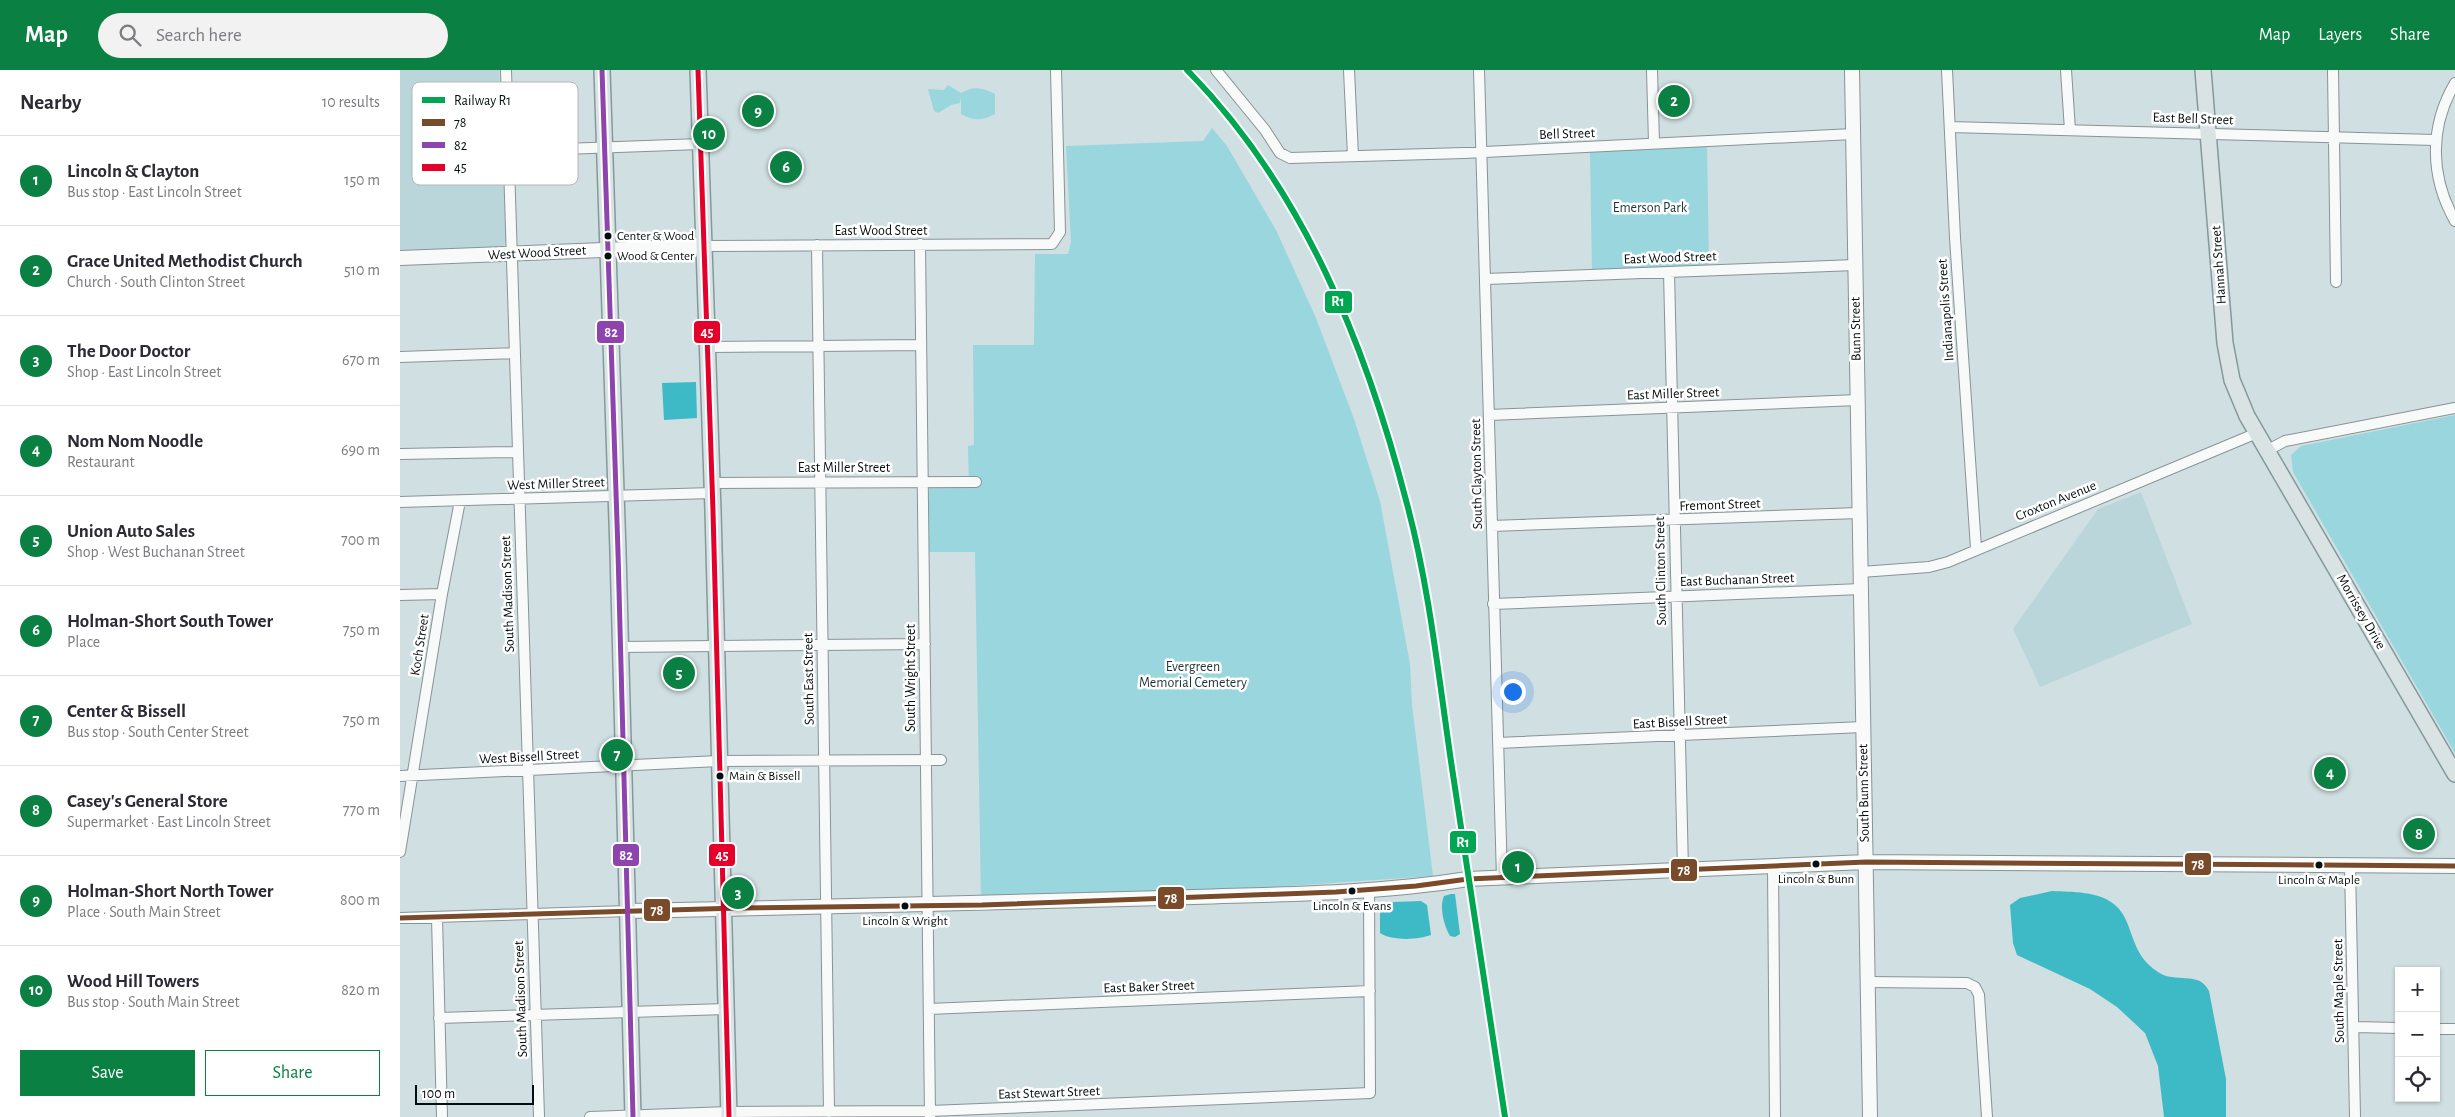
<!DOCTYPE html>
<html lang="en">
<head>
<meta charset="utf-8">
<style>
	:root { --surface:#fff; --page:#f2f2f3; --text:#2b2b33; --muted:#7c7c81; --line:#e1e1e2; --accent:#0b8043 }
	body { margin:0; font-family:"Alegreya Sans",sans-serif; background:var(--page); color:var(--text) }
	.controls { position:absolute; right:15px; bottom:15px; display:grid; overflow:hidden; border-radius:0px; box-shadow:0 1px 4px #0004 }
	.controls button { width:45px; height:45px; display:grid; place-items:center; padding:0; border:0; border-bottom:1px solid var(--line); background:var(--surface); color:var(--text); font:25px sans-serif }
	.scale { position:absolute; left:15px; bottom:12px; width:119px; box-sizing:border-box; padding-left:5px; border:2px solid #060f10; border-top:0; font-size:14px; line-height:18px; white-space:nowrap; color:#060f10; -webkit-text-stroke:4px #fff; paint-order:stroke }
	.you { position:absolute; left:1112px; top:621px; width:18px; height:18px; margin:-12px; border:4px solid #fff; border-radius:50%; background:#1a73e8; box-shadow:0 0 0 8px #1a73e833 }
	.badge { display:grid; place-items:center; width:32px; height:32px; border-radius:50%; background:var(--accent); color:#fff; font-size:16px; font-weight:700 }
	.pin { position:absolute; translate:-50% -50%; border:2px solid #fff; box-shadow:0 1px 5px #0006 }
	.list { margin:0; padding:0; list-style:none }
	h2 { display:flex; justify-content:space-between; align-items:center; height:65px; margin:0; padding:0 20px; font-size:21px }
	h2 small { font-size:16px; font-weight:400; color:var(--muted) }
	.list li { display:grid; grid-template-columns:32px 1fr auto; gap:15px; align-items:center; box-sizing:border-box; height:90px; padding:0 20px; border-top:1px solid var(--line) }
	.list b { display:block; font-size:19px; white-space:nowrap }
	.list p { margin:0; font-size:16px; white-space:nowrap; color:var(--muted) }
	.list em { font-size:16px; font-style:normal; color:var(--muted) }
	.actions { display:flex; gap:10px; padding:15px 20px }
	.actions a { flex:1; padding:11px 0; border:1px solid var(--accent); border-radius:0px; text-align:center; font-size:18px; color:var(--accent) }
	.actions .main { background:var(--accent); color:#fff }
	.icon { flex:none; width:28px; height:28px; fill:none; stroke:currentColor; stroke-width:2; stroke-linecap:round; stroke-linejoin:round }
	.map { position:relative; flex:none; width:2055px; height:1047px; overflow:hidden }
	header { display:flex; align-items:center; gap:30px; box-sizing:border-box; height:70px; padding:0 25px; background:var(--accent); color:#fff }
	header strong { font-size:24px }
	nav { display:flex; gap:28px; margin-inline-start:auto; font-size:18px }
	.search { width:350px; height:45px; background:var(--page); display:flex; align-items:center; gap:12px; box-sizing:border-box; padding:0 18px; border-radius:28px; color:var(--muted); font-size:19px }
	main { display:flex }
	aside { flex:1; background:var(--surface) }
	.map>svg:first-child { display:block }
	.built { fill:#bbd6da }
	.green { fill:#99d6de }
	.water { fill:#3ebac6 }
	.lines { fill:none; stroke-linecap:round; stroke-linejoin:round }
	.street-casing { stroke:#889395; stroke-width:12 }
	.secondary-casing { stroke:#889395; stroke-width:16 }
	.primary-casing { stroke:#84999c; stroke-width:18 }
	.street { stroke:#f8fafa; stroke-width:10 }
	.secondary { stroke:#f8fafa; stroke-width:14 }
	.primary { stroke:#d9e3e4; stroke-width:15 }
	.bus-1-casing { stroke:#fff; stroke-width:9 }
	.bus-2-casing { stroke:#fff; stroke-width:9 }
	.bus-3-casing { stroke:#fff; stroke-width:9 }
	.bus-1 { stroke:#7a4b2a; stroke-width:5 }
	.bus-2 { stroke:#8e44ad; stroke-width:5 }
	.bus-3 { stroke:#e4002b; stroke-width:5 }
	.rail-1-casing { stroke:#fff; stroke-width:10 }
	.rail-1 { stroke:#00a651; stroke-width:6 }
	.bus-dot { fill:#060f10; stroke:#fff; stroke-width:2 }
	.labels { text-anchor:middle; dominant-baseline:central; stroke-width:5; stroke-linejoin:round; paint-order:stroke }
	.bus-label { font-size:13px; fill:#060f10; stroke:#fff }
	.street-label { font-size:14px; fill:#060f10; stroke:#fff }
	.park-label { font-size:14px; fill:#1c3336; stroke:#fff }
	.key { fill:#fff; stroke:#b4b7b7; stroke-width:1 }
	.key-label { font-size:14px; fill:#060f10 }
	.line-badge { stroke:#fff; stroke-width:2 }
	.badge-label { font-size:14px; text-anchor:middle; font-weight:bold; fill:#fff }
</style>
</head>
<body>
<header>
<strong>Map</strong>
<div class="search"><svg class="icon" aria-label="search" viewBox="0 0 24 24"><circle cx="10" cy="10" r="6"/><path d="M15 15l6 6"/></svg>Search here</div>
<nav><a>Map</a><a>Layers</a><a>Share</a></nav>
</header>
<main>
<aside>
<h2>Nearby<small>10 results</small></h2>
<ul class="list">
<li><span class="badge">1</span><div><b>Lincoln &amp; Clayton</b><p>Bus stop · East Lincoln Street</p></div><em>150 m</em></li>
<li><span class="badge">2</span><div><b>Grace United Methodist Church</b><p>Church · South Clinton Street</p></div><em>510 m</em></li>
<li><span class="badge">3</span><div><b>The Door Doctor</b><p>Shop · East Lincoln Street</p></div><em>670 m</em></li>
<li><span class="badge">4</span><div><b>Nom Nom Noodle</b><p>Restaurant</p></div><em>690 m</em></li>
<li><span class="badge">5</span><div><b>Union Auto Sales</b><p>Shop · West Buchanan Street</p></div><em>700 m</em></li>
<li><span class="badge">6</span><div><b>Holman-Short South Tower</b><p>Place</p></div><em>750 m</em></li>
<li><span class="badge">7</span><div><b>Center &amp; Bissell</b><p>Bus stop · South Center Street</p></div><em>750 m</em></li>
<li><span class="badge">8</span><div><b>Casey's General Store</b><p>Supermarket · East Lincoln Street</p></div><em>770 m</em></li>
<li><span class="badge">9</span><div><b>Holman-Short North Tower</b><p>Place · South Main Street</p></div><em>800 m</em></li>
<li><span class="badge">10</span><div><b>Wood Hill Towers</b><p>Bus stop · South Main Street</p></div><em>820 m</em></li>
</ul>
<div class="actions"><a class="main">Save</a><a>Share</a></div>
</aside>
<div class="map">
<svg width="2055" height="1047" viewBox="0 0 2055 1047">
	<rect width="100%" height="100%" fill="#d0dfe1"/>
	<path class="built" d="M0,0H99L106,172L102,178L0,181Z
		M1741,422L1792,554L1640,617L1613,559L1698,439Z"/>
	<path class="green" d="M548,15L561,23C573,16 582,17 595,24V44C582,51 573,51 561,44V27L560,33L551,35L538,43L534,41L528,19L544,20Z
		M812,58L827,76L876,160L916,248L954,349L980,431L1010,594L1012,635L1033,806L859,818L581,829L575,482H529V418L569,417L568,376L574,375L573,275H634L635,184H668L671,172L666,76L803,71Z
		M1307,76L1309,195L1192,201L1190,81Z
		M2055,345V683L1893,402L1891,385L1901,376Z"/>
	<path class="water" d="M296,312L297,348L264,350L262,313Z
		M1652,821C1672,822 1699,821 1715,835C1735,852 1728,883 1758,902C1775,914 1799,900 1809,921L1826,1009V1047H1764L1758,996L1745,963L1717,937L1690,919L1617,885L1613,873L1610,835L1620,828Z
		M1051,824H1055L1060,864L1055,867L1050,866C1044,856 1039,837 1044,826Z
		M1021,831L1027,835L1031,865C1018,870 992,871 980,863V841L983,835L994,832Z"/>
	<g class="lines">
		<g class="street-casing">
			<path id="street" d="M106,0L139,1047
				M816,0L865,60L880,83L890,88L1064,83L1453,64
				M949,0L953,86
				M1079,0L1102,808
				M1252,0L1254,73
				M1547,0L1555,168L1576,478
				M1666,0L1670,60
				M1933,0L1936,212
				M2055,13C2029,57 2030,107 2055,151
				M1550,57L2035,70
				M109,81L300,74
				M520,174L530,1047
				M417,175L429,1042
				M304,176L652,174L660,162L656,0
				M1269,202L1283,800
				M1086,209L1455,195
				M307,277L521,275
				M0,287L114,283
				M1089,345L1458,330
				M1868,380L1885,371L2055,338
				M0,384L117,382
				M312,413L576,412
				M0,432L312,423
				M1092,456L1459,443
				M1461,502L1529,497L1548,492L1857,363
				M0,525L42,524
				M1093,534L1461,519
				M221,577L525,574
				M1098,673L1463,657
				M0,706L319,691L541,690
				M0,782L42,524L60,431
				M1950,795L1955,1047
				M1373,796L1375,1047
				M37,847L42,1047
				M0,848L228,841
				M1467,912L1567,913L1575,917L1579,925L1587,1047
				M529,939L970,921
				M39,948L326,939
				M1954,957L1999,958
				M2036,959H2055
				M190,1047L329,1042L530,1041L970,1023L969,819"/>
		</g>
		<g class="secondary-casing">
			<path id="secondary" d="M1452,0L1470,1047
				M0,188L304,176
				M228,841C407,837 586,834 765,828C866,824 968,825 1068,809L1466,792L2055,796"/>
		</g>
		<g class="primary-casing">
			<path id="primary" d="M202,0L218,482L233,1047
				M298,0L313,441L329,1047
				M1803,0L1825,273L1832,310L1847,346L2055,704"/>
		</g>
		<use href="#street" class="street"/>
		<use href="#secondary" class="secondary"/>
		<use href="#primary" class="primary"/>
		<g class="bus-1-casing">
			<path id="bus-1" d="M0,848L338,838L582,835L936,822L1016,816L1068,809L1466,792L2055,796"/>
		</g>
		<g class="bus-2-casing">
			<path id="bus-2" d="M202,0L218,482L233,1047"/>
		</g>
		<g class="bus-3-casing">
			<path id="bus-3" d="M298,0L313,441L329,1047"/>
		</g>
		<use href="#bus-1" class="bus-1"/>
		<use href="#bus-2" class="bus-2"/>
		<use href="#bus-3" class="bus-3"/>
		<g class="rail-1-casing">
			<path id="rail-1" d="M787,0C903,118 966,275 1007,434C1030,520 1039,611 1052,698C1069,815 1087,931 1105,1047"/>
		</g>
		<use href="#rail-1" class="rail-1"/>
	</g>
	<g class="bus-dot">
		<circle cx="208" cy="166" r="4.5"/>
		<circle cx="208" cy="186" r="4.5"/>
		<circle cx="320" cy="706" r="4.5"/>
		<circle cx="1416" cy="794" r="4.5"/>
		<circle cx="1919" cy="795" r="4.5"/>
		<circle cx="952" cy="821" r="4.5"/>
		<circle cx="505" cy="836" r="4.5"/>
	</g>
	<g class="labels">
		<g class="bus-label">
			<text x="217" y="166" text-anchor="start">Center &amp; Wood</text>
			<text x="217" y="186" text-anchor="start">Wood &amp; Center</text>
			<text x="329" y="706" text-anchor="start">Main &amp; Bissell</text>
			<text x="1416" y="809">Lincoln &amp; Bunn</text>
			<text x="1919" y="810">Lincoln &amp; Maple</text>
			<text x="952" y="836">Lincoln &amp; Evans</text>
			<text x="505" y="851">Lincoln &amp; Wright</text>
		</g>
		<g class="street-label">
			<text transform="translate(1793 49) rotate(2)">East Bell Street</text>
			<text transform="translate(1167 64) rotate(-2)">Bell Street</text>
			<text x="481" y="161">East Wood Street</text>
			<text transform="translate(137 183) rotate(-3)">West Wood Street</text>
			<text transform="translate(1270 188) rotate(-2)">East Wood Street</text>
			<text transform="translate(1819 195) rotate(-94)">Hannah Street</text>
			<text transform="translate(1546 240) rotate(-94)">Indianapolis Street</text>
			<text transform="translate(1456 259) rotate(-91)">Bunn Street</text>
			<text transform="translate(1273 324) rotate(-2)">East Miller Street</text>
			<text x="444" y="398">East Miller Street</text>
			<text transform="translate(1077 404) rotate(-91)">South Clayton Street</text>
			<text transform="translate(156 414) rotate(-2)">West Miller Street</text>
			<text transform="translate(1656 431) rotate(-22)">Croxton Avenue</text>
			<text transform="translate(1320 435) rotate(-2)">Fremont Street</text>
			<text transform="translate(1261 501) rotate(-91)">South Clinton Street</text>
			<text transform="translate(1337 510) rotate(-2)">East Buchanan Street</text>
			<text transform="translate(108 524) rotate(-92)">South Madison Street</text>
			<text transform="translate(1961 542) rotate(60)">Morrissey Drive</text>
			<text transform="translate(20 575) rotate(-81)">Koch Street</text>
			<text transform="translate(511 608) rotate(-90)">South Wright Street</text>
			<text transform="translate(409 609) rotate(-91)">South East Street</text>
			<text transform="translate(1280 652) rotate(-3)">East Bissell Street</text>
			<text transform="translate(129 687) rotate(-3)">West Bissell Street</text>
			<text transform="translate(1464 723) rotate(-91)">South Bunn Street</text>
			<text transform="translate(749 917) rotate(-2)">East Baker Street</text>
			<text transform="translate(1939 921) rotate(-91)">South Maple Street</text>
			<text transform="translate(121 929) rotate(-92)">South Madison Street</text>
			<text transform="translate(649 1023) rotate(-2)">East Stewart Street</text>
		</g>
		<g class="park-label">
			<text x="1250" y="138">Emerson Park</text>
			<text x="793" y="597">Evergreen<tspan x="793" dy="16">Memorial Cemetery</tspan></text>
		</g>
	</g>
	<rect x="12" y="12" width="166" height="103" rx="8" class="key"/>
	<rect x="22" y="27" width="23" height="6" fill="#00a651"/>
	<rect x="22" y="49" width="23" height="7" fill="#7a4b2a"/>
	<rect x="22" y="72" width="23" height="6" fill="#8e44ad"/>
	<rect x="22" y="94" width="23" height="7" fill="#e4002b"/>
	<g class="key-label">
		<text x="54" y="35">Railway R1</text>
		<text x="54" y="57">78</text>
		<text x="54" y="80">82</text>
		<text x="54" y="102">45</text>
	</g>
	<g class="line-badge">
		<rect x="924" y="220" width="29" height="24" rx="5" fill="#00a651"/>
		<rect x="293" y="250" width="28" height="24" rx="5" fill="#e4002b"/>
		<rect x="196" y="250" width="29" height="24" rx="5" fill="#8e44ad"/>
		<rect x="1049" y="760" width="28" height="24" rx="5" fill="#00a651"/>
		<rect x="308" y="773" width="28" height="24" rx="5" fill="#e4002b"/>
		<rect x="212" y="773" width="28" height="24" rx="5" fill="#8e44ad"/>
		<rect x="1784" y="782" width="28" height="24" rx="5" fill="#7a4b2a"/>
		<rect x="1270" y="788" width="28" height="24" rx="5" fill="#7a4b2a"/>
		<rect x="757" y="816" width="28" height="24" rx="5" fill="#7a4b2a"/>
		<rect x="243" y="828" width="28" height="24" rx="5" fill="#7a4b2a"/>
	</g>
	<g class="badge-label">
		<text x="938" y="236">R1</text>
		<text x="307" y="267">45</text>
		<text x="211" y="267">82</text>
		<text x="1063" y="777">R1</text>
		<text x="322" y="790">45</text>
		<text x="226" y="790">82</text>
		<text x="1798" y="799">78</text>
		<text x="1284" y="805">78</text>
		<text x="771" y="833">78</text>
		<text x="257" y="845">78</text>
	</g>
</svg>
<div class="controls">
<button>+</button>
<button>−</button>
<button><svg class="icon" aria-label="locate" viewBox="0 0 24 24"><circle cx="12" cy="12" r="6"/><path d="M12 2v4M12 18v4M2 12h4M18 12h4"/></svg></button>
</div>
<div class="scale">100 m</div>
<div class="you"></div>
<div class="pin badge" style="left:1118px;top:797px">1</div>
<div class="pin badge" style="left:1274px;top:31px">2</div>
<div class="pin badge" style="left:338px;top:823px">3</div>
<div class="pin badge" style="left:1930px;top:703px">4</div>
<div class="pin badge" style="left:279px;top:603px">5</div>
<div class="pin badge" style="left:386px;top:97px">6</div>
<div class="pin badge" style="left:217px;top:685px">7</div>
<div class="pin badge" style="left:2019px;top:764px">8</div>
<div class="pin badge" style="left:358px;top:41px">9</div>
<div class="pin badge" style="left:309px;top:64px">10</div>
</div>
</main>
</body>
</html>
